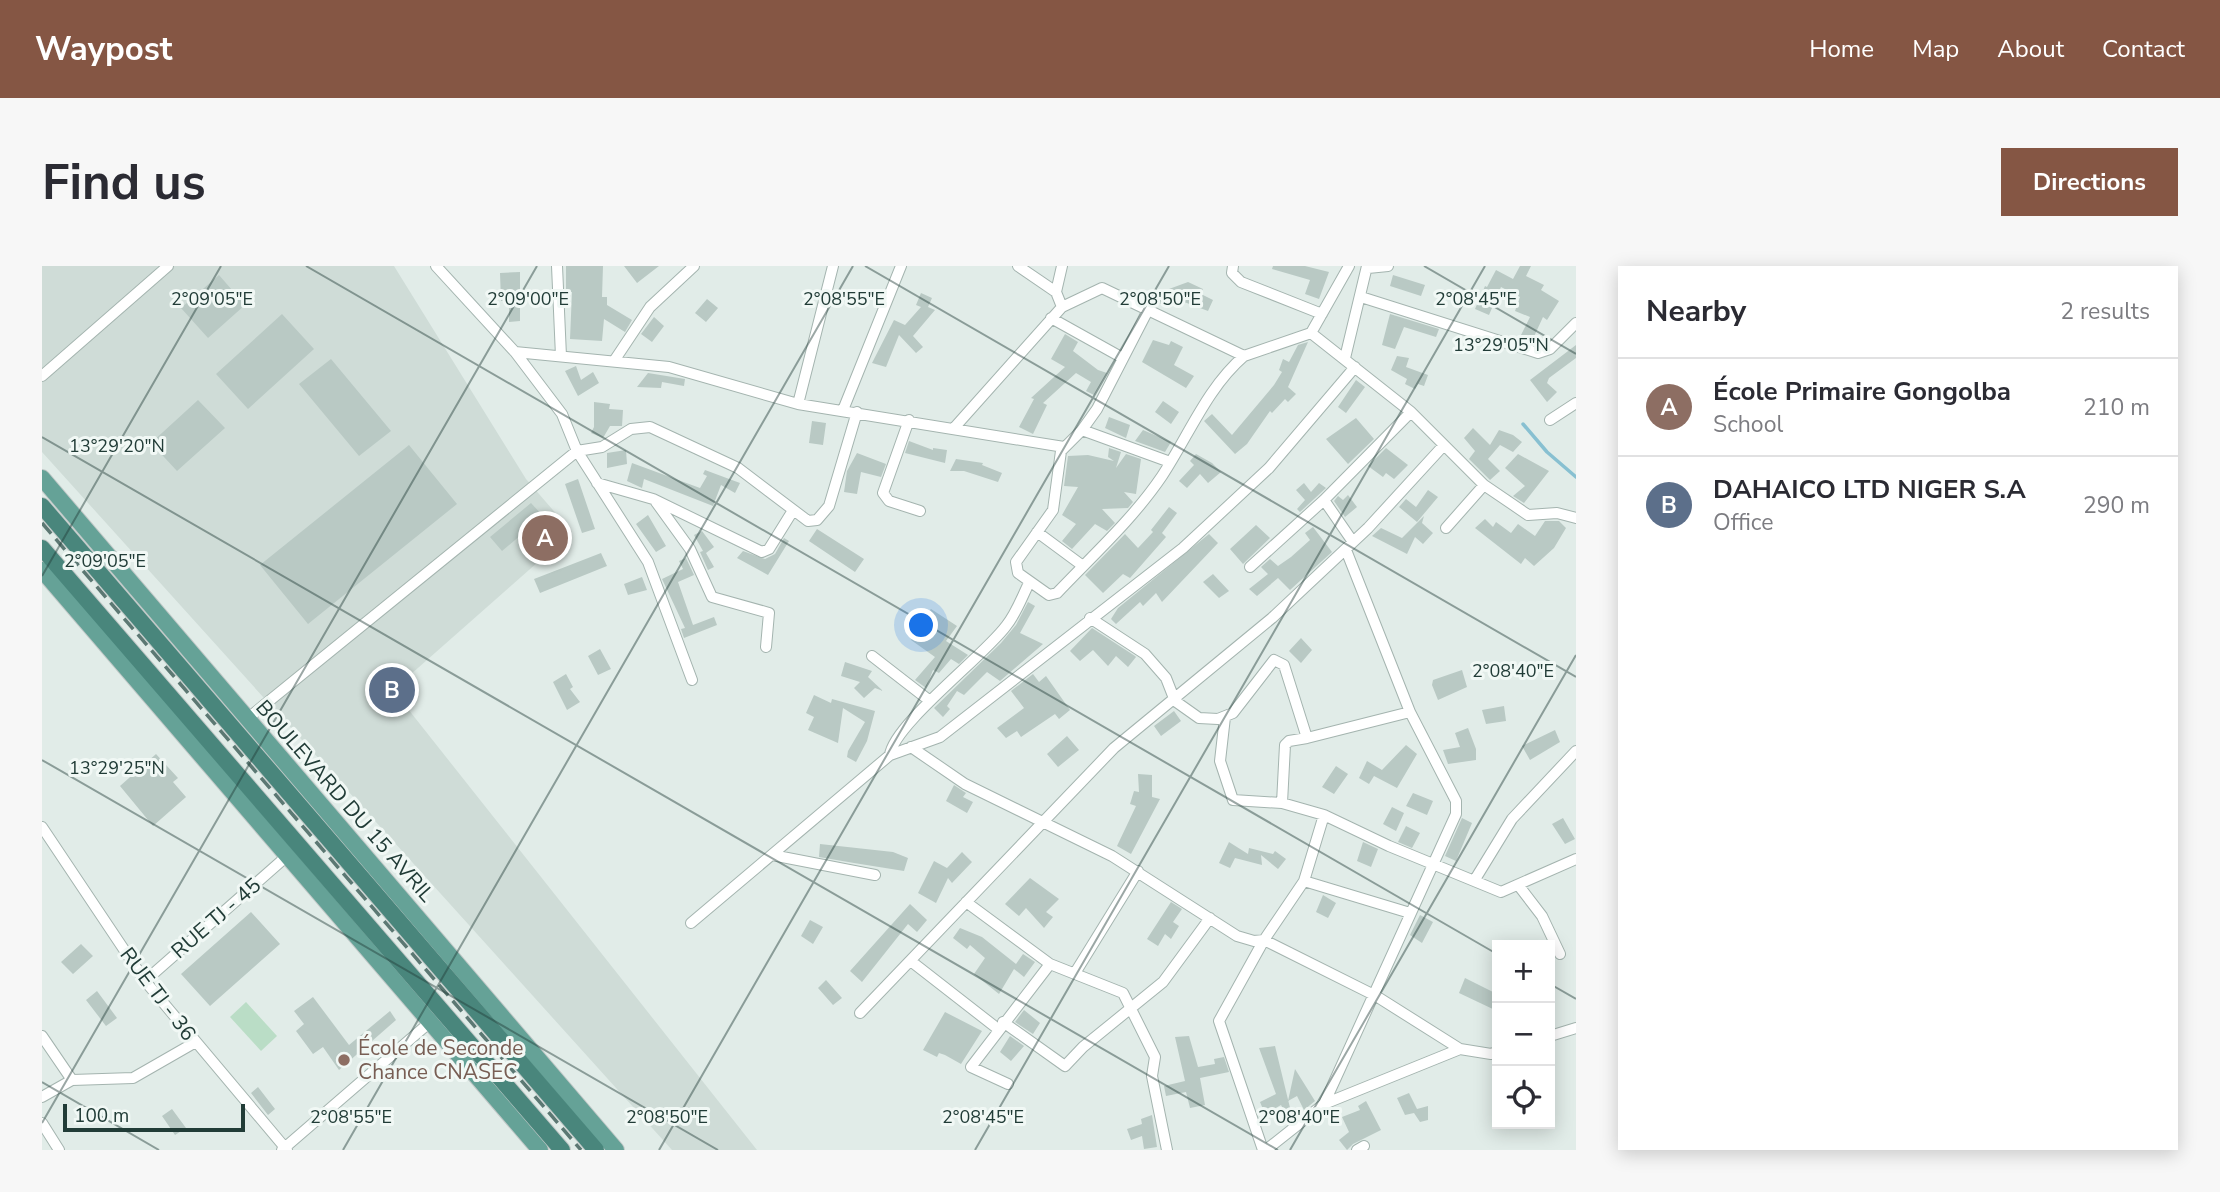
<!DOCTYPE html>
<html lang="en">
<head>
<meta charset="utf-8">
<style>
	:root { --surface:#fff; --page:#f7f7f7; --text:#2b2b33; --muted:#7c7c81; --line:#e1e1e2; --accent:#855644 }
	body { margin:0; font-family:"Nunito Sans",sans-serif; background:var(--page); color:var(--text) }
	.controls { position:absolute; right:21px; bottom:21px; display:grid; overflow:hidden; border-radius:0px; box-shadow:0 4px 18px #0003 }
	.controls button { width:63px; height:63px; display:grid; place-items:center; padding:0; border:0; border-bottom:2px solid var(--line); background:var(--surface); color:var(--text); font:35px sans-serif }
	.scale { position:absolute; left:21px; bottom:18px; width:182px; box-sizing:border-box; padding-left:7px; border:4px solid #213c37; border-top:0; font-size:19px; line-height:24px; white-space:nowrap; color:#213c37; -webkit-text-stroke:5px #f1f8f5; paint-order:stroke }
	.you { position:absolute; left:880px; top:360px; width:24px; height:24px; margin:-18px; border:5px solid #fff; border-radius:50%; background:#1a73e8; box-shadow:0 0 0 10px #1a73e833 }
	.badge { display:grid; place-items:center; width:46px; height:46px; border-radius:50%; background:var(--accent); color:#fff; font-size:23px; font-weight:700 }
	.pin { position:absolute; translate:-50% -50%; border:4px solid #fff; box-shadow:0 2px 7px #0006 }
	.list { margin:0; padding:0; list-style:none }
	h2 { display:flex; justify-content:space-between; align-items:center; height:91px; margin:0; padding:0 28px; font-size:30px }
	h2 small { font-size:23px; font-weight:400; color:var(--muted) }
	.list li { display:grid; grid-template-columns:46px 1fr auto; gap:21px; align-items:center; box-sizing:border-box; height:98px; padding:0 28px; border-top:2px solid var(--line) }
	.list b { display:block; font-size:26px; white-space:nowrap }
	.list p { margin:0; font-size:23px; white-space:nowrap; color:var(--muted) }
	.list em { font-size:23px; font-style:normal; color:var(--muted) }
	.icon { flex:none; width:38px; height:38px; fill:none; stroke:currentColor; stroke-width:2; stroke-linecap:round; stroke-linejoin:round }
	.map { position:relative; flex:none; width:1534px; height:884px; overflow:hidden; border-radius:0px }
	header { display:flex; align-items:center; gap:42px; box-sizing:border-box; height:98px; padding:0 35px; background:var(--accent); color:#fff }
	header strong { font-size:33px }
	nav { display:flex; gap:38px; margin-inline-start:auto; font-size:24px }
	.intro { display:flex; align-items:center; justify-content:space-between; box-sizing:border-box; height:168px; padding:0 42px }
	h1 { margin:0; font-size:49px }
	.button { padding:18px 32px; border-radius:0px; background:var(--accent); color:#fff; font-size:24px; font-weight:700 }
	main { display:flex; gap:42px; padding:0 42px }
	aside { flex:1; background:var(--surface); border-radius:0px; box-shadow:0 4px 18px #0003 }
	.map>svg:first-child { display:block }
	.built { fill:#cfdcd7 }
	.green { fill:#baddc6 }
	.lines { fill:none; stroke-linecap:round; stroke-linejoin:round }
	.stream { stroke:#88c0d1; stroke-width:3.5 }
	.building { fill:#b9c9c4 }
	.minor-casing { stroke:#a4b4af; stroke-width:12 }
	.primary-casing { stroke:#c1c8c7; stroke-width:18 }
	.trunk-casing { stroke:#c1c8c7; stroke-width:18 }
	.minor { stroke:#fff; stroke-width:10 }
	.primary { stroke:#65a297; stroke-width:16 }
	.trunk { stroke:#49867c; stroke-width:16 }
	.rail { stroke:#5c7873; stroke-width:3.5; stroke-dasharray:14 7; stroke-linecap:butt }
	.ticks { fill:none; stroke:#213c37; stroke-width:2; stroke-opacity:0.45 }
	.education-dot { fill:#8d6e63; stroke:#f1f8f5; stroke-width:2.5 }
	.labels { text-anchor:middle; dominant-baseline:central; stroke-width:6; stroke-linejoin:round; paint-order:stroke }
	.street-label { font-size:21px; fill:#213c37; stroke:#f1f8f5 }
	.education-label { font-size:21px; fill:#785e54; stroke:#f1f8f5; text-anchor:start }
	.ticks-label { font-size:18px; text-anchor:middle; fill:#213c37; stroke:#f1f8f5; stroke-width:6; stroke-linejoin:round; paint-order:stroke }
</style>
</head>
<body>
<header>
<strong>Waypost</strong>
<nav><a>Home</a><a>Map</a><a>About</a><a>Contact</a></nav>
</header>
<div class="intro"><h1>Find us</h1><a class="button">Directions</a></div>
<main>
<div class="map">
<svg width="1534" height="884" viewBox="0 0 1534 884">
	<rect width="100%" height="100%" fill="#e1ece8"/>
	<path class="built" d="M0,0H352L484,213L530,266L351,424L715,884H630L0,186Z"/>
	<path class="green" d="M204,736L235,770L219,785L188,751Z"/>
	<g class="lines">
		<path class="stream" d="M1481,158L1505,186L1534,211"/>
	</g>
	<path class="building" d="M524,0H561L560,31H565V39L590,54L583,66L562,53L560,75L528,73L530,26H524Z
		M582,0H617L595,17Z
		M1231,0H1263L1287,6L1277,33L1263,28L1268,14L1230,3Z
		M1478,0H1489L1484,10L1502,19L1499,24L1517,35L1505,54L1501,51L1489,77L1477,73L1488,51L1473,45L1478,31L1459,21L1447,49L1433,43L1443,20L1445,21L1454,4L1471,13Z
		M478,6V55L467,56V35H459L458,7Z
		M177,9L203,39L166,72L139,42Z
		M1351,9L1383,19L1379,30L1348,20Z
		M1146,16L1161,23L1159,28L1171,34L1166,45L1129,31L1122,39L1100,33Z
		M879,27L890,32L886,41L893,44L871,70L881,81L874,87L857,69L844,101L830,97L852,54L863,59L879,41L874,39Z
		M665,33L676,42L664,56L653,47Z
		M240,48L272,83L206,143L174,108Z
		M1348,48L1397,63L1394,71L1362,61L1353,83L1340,79Z
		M612,51L622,60L610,76L599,68Z
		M1023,68L1036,76L1031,85L1056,104L1065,107L1052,129L1044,125L1049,116L1034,107L1001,137L1005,139L991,168L977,161L992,133L989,132L1023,101L1009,93Z
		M1111,74L1127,79L1129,75L1141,81L1132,99L1152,110L1144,122L1100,96Z
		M1266,76L1246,121L1254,128L1246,136L1243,133L1230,147L1228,145L1205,178L1193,188L1162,155L1170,148L1190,169L1232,119L1240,106L1237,104L1241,93L1247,96L1256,79Z
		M1534,79V92L1507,112L1505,117L1515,126L1505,136L1488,114Z
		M1355,90L1367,92L1364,101L1386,109L1382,120L1376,118L1373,123L1363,118L1365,113L1349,104Z
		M289,93L349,165L317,190L257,118Z
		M534,100L539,114L551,106L557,117L536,130L523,105Z
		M606,107L643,113L642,120L620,116L619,122L595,121Z
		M1314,114L1323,121L1304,147L1296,141Z
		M156,134L183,162L135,205L109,177Z
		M1121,135L1137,146L1129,158L1113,146Z
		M552,136L568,138L567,143L581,144L580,160H568L561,172L549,167L552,161Z
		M1067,151L1088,159L1084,172L1063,162Z
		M1314,152L1332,173L1306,198L1284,173Z
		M770,155L784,157L781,179L767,177Z
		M1431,162L1448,179L1457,164L1471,169L1480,176L1471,186L1458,179L1446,193L1458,205L1448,214L1427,193L1433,185L1422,172Z
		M1101,164L1129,176L1123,186L1093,175Z
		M867,175L891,184V182L905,184L903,197L863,187Z
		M367,179L415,238L266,358L218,299Z
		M1067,182L1079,186L1074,202L1084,188L1099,193L1094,228L1082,226L1091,236L1086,242L1060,243L1073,257L1065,265L1053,258L1030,283L1020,275L1034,258L1020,249L1036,221L1022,220L1026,190L1046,189L1072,195L1066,191Z
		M1344,182L1366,199L1352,213L1344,207L1341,211L1326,200Z
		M584,184L585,198L565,202V187Z
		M815,187L844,198L839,211L819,206L815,228L802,226L805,205Z
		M1154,188L1170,197L1179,206L1166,217L1158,208L1145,222L1137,215L1152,199L1148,195Z
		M1476,188L1507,205L1482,237L1471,230L1483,220L1463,202Z
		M914,193L941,197L940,199L960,207L956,216L922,205H908Z
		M590,197L658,222L665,210L661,208L663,204L698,217L693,227L679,219L671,240L602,213L600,222L585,215Z
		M536,213L553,263L540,267L523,218Z
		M1262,217L1269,226L1277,217L1284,222L1258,246L1255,243L1263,234L1254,224Z
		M1386,224L1396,231L1375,256L1357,241L1364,233L1374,241Z
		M1306,229L1315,241L1303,251L1292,235L1296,230L1301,234Z
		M489,237L501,250L460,285L448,271Z
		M1127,241L1135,247L1120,267L1124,271L1088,312L1081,308L1061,327L1043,309L1083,268L1096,282L1111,266L1109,264Z
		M606,249L624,280L614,286L594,258Z
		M1382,250L1380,257L1391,267L1381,278L1373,271L1365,288L1330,270L1339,262L1360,272Z
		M1443,253L1451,261L1454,256L1469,267L1476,258L1493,270L1503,255H1517L1524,262L1512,282L1492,300L1483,292L1479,298L1433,262Z
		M1214,259L1228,272L1201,298L1188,283Z
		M1271,261L1290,286L1248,324L1236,312L1215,330L1207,323L1226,308L1219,301L1228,293L1236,300L1249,291L1268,274L1263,267Z
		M775,263L822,293L813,306L767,275Z
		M660,265L672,281L664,287L672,301L666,304L658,286L661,285L652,269Z
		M1167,268L1176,277L1120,336L1114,327L1101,340L1098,336L1074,358L1069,353L1076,342Z
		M742,272L747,275L726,309L695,292L701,285L723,293L733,288Z
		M559,287L565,300L498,327L492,313Z
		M644,292L652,309L636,316L651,359L672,351L675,359L642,372L639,363L643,362L620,313L641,303L637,295Z
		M1171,308L1187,325L1177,332L1161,316Z
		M600,311L605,324L586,329L582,318Z
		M986,336L993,340L978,367L1001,378L958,415L945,406L922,429L915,425L905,440L908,443L901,451L892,442L959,377L974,359Z
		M889,343L915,360L904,375L926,389L917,398L909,393L897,407L891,404L884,422L873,414L893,391L869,374L883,356L879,353Z
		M1050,362L1093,390L1094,391L1086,401L1074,390L1066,400L1051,384L1038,395L1028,385Z
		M1259,372L1270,384L1259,397L1247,385Z
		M558,383L569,403L556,409L546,390Z
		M803,396L830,405L826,411L841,425L833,422L822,432L812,422L818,416L799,410Z
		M1420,404L1425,421L1396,434L1390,419L1391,414Z
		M524,408L531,421L528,423L538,436L525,444L511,416Z
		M991,408L997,416L1004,410L1028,444L1017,453L1013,448L979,471L975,465L964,472L955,462L982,442L969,425Z
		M772,429L789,437L790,433L833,445L825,475L814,496L805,491L806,485L823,456L801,442L796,477L766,464L772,451L764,447Z
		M1462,440L1464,455L1444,458L1440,444Z
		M1132,445L1139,455L1119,470L1112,460Z
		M1426,462L1434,483V494L1406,498L1401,484L1418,481L1413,467Z
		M1513,464L1518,476L1488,494L1480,480Z
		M1025,470L1037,484L1016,501L1005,488Z
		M1364,479L1375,488L1355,522L1332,510L1327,518L1317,512L1325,495L1340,504Z
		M114,488L136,512L131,516L144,531L111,560L78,520Z
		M1294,500L1306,508L1292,528L1280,521Z
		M1096,508L1110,509V531L1118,533L1089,588L1075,580L1094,540L1088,538L1092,525L1097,526Z
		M912,519L924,527L921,531L931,536L925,547L904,535Z
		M1371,527L1391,535L1385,549L1364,540Z
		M1350,541L1362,547L1354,565L1341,558Z
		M1420,552L1430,557L1414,595L1403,590Z
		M1521,552L1533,573L1523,578L1510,558Z
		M1364,560L1378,567L1370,582L1356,576Z
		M1187,576L1206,588L1207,582L1231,588L1233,585L1244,593L1236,603L1219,589L1220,599L1193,592L1188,602L1177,597Z
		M1321,576L1336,583L1329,601L1315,595Z
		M778,578L851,586L866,592L862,605L812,597L777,591Z
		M920,586L930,596L910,617L906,612L894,637L876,627L892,595L905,602Z
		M988,612L1017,633L1004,646L1011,651L1002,662L984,642L977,650L963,638Z
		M1281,629L1294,637L1286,652L1274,646Z
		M1129,636L1140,643L1131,656L1137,660L1129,673L1123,668L1116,680L1105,673Z
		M868,638L885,654L875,666L866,658L820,716L808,705Z
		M209,646L238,678L168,740L139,708Z
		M1378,649L1391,656L1380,677L1368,669Z
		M768,654L781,661L771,678L759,670Z
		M918,662L940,671L974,698L981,688L993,696L982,711L972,703L957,728L932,708L943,692L928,679L925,683L911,672Z
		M39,678L51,690L31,708L19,696Z
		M1423,712L1455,728V745L1417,727Z
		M784,714L800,732L791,739L776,722Z
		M55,725L75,752L64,760L44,734Z
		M271,731L307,779L348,745L354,754L297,804L281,781L271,788L254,765L262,758L252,745Z
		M982,744L998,757L991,768L973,756Z
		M903,746L940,765L919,798L903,789L897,787L895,791L881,784Z
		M968,770L982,780L969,795L958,786Z
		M1147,770L1156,801L1173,798L1172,793L1182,791L1187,806L1158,812L1163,839L1148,842L1144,826L1124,830L1122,820L1143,815L1133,771Z
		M1233,780L1250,850L1246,852L1239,839L1223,848L1218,836L1234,828L1217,782Z
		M1253,803L1273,835L1262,844L1255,830L1246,835Z
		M216,821L233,843L226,849L209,827Z
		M1367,827L1375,843L1386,840V854L1378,856L1372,847L1363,849L1355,832Z
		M1324,835L1339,864L1311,878L1305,884L1297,874L1307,866L1300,851L1318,844L1316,840Z
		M130,843L144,862L133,869L120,850Z
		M1110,849L1115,881L1102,883L1100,870L1089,874L1085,863L1100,858L1099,853Z"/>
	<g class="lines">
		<g class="minor-casing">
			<path id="minor" d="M394,0L473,86L520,148L535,185L606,296L650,414
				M515,0L519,90
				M976,0L1014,26L1020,41
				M1191,0L1190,7L1199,16L1280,48
				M1307,0L1269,67L1369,146L1442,219L1486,249L1515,247L1534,252
				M1326,2L1346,0
				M1014,26L1020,0
				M1319,31L1496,87L1508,83L1534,57
				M1105,46L1055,143L1040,164L1019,185L1011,244L974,296L976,307L1007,329L1015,327C1051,289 1091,253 1120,210C1147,169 1165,122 1202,90
				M1009,52L1079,91
				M473,86L627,101L756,138L1022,181
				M1303,92L1325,0
				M572,95L608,41L652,0
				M0,110L126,0
				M756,138L791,0
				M801,144L859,0
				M867,154L841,227L847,235L878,245
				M1508,154L1534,137
				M912,162L1020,41L1060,22L1202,90L1269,67
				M1040,164L1128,196
				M555,217L611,233L720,286L727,283L750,246
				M1282,234L1311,276
				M614,236L648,283L670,331L727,347L724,381
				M1404,262L1442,219
				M995,266L1041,300
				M1304,284L1368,446
				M1208,301L1282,234L1369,146
				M1048,352L1103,388L1124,412L1133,435L1157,452L1176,453L1191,447L1232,394L1242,399L1265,472L1368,446L1414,535V548L1282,838L1224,884
				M830,390L888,435
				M1183,451L1178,495L1191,534L1240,537L1282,549L1347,580L1459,626L1534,593
				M205,453L535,185L560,181L589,163L608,161L696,202L766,255L775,254L787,240L815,146
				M869,481L923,518L1070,590L1195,670L1212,675L1222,674L1334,730L1418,783L1449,788L1455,786
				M848,489C851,459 943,389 964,360C974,348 980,331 987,317
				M1240,537L1243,479L1247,475L1265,472
				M0,561L103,715L245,884
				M730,589L833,609
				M1262,615L1282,549
				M1432,615L1470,553L1534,485
				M1477,620L1500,650L1518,688
				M924,636L1008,698L1081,727L1113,791L1110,810L1125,884
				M649,657L848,489L898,471L1141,282L1227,202L1313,101
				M870,696L956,763
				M1033,707L1096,605
				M103,715L245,590
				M818,747L1072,482L1230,352L1326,262L1402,179
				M961,756L1023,800L1041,781L1121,716L1168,652
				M0,770L30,814
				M1508,770L1534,762
				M966,818L929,801L1008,698
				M0,831L30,814L91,812L152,777
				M1282,838L1418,783
				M0,857L17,884
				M240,884L387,757
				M1221,884L1177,755L1222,674L1262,615L1368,647
				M1315,884L1322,880"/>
		</g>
		<g class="primary-casing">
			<path id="primary" d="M0,212L574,884
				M0,304L498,884"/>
		</g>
		<g class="trunk-casing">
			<path id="trunk" d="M0,240L554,884
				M0,282L520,884"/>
		</g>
		<use href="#minor" class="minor"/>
		<use href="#primary" class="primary"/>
		<use href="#trunk" class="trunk"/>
		<path class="rail" d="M0,257L539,884"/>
	</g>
	<path class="ticks" d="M264,0L1455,688M823,0L1534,411M1382,0L1534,88M0,171L1236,884M0,310L179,0M0,494L676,884M1508,718L1534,733M0,816L117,884M0,857L495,0M301,884L811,0M617,884L1127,0M933,884L1443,0M1248,884L1534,389"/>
	<circle class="education-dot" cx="302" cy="794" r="7"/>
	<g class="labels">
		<g class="street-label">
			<text transform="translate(303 535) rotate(49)">BOULEVARD DU 15 AVRIL</text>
			<text transform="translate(174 652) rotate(-41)">RUE TJ - 45</text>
			<text transform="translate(116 728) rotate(53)">RUE TJ - 36</text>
		</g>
		<g class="education-label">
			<text x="316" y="782">École de Seconde<tspan x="316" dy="24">Chance CNASEC</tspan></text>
		</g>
	</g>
	<g class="ticks-label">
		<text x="170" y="39">2°09'05"E</text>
		<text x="486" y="39">2°09'00"E</text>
		<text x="802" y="39">2°08'55"E</text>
		<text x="1118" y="39">2°08'50"E</text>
		<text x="1434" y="39">2°08'45"E</text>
		<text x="1459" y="85">13°29'05"N</text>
		<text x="75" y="186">13°29'20"N</text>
		<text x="63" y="301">2°09'05"E</text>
		<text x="1471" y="411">2°08'40"E</text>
		<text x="75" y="508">13°29'25"N</text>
		<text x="309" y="857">2°08'55"E</text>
		<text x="625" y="857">2°08'50"E</text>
		<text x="941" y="857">2°08'45"E</text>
		<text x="1257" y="857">2°08'40"E</text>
	</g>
</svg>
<div class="controls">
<button>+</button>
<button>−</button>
<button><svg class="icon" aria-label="locate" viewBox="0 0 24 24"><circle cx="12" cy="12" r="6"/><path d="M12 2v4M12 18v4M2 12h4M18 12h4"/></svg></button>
</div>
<div class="scale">100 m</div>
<div class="you"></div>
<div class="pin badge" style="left:503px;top:272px;background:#8d6e63">A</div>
<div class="pin badge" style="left:350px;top:424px;background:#5c6f8a">B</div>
</div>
<aside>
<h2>Nearby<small>2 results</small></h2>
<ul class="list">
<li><span class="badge" style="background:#8d6e63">A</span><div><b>École Primaire Gongolba</b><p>School</p></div><em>210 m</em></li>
<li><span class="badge" style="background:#5c6f8a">B</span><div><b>DAHAICO LTD NIGER S.A</b><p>Office</p></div><em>290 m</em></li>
</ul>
</aside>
</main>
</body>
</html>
